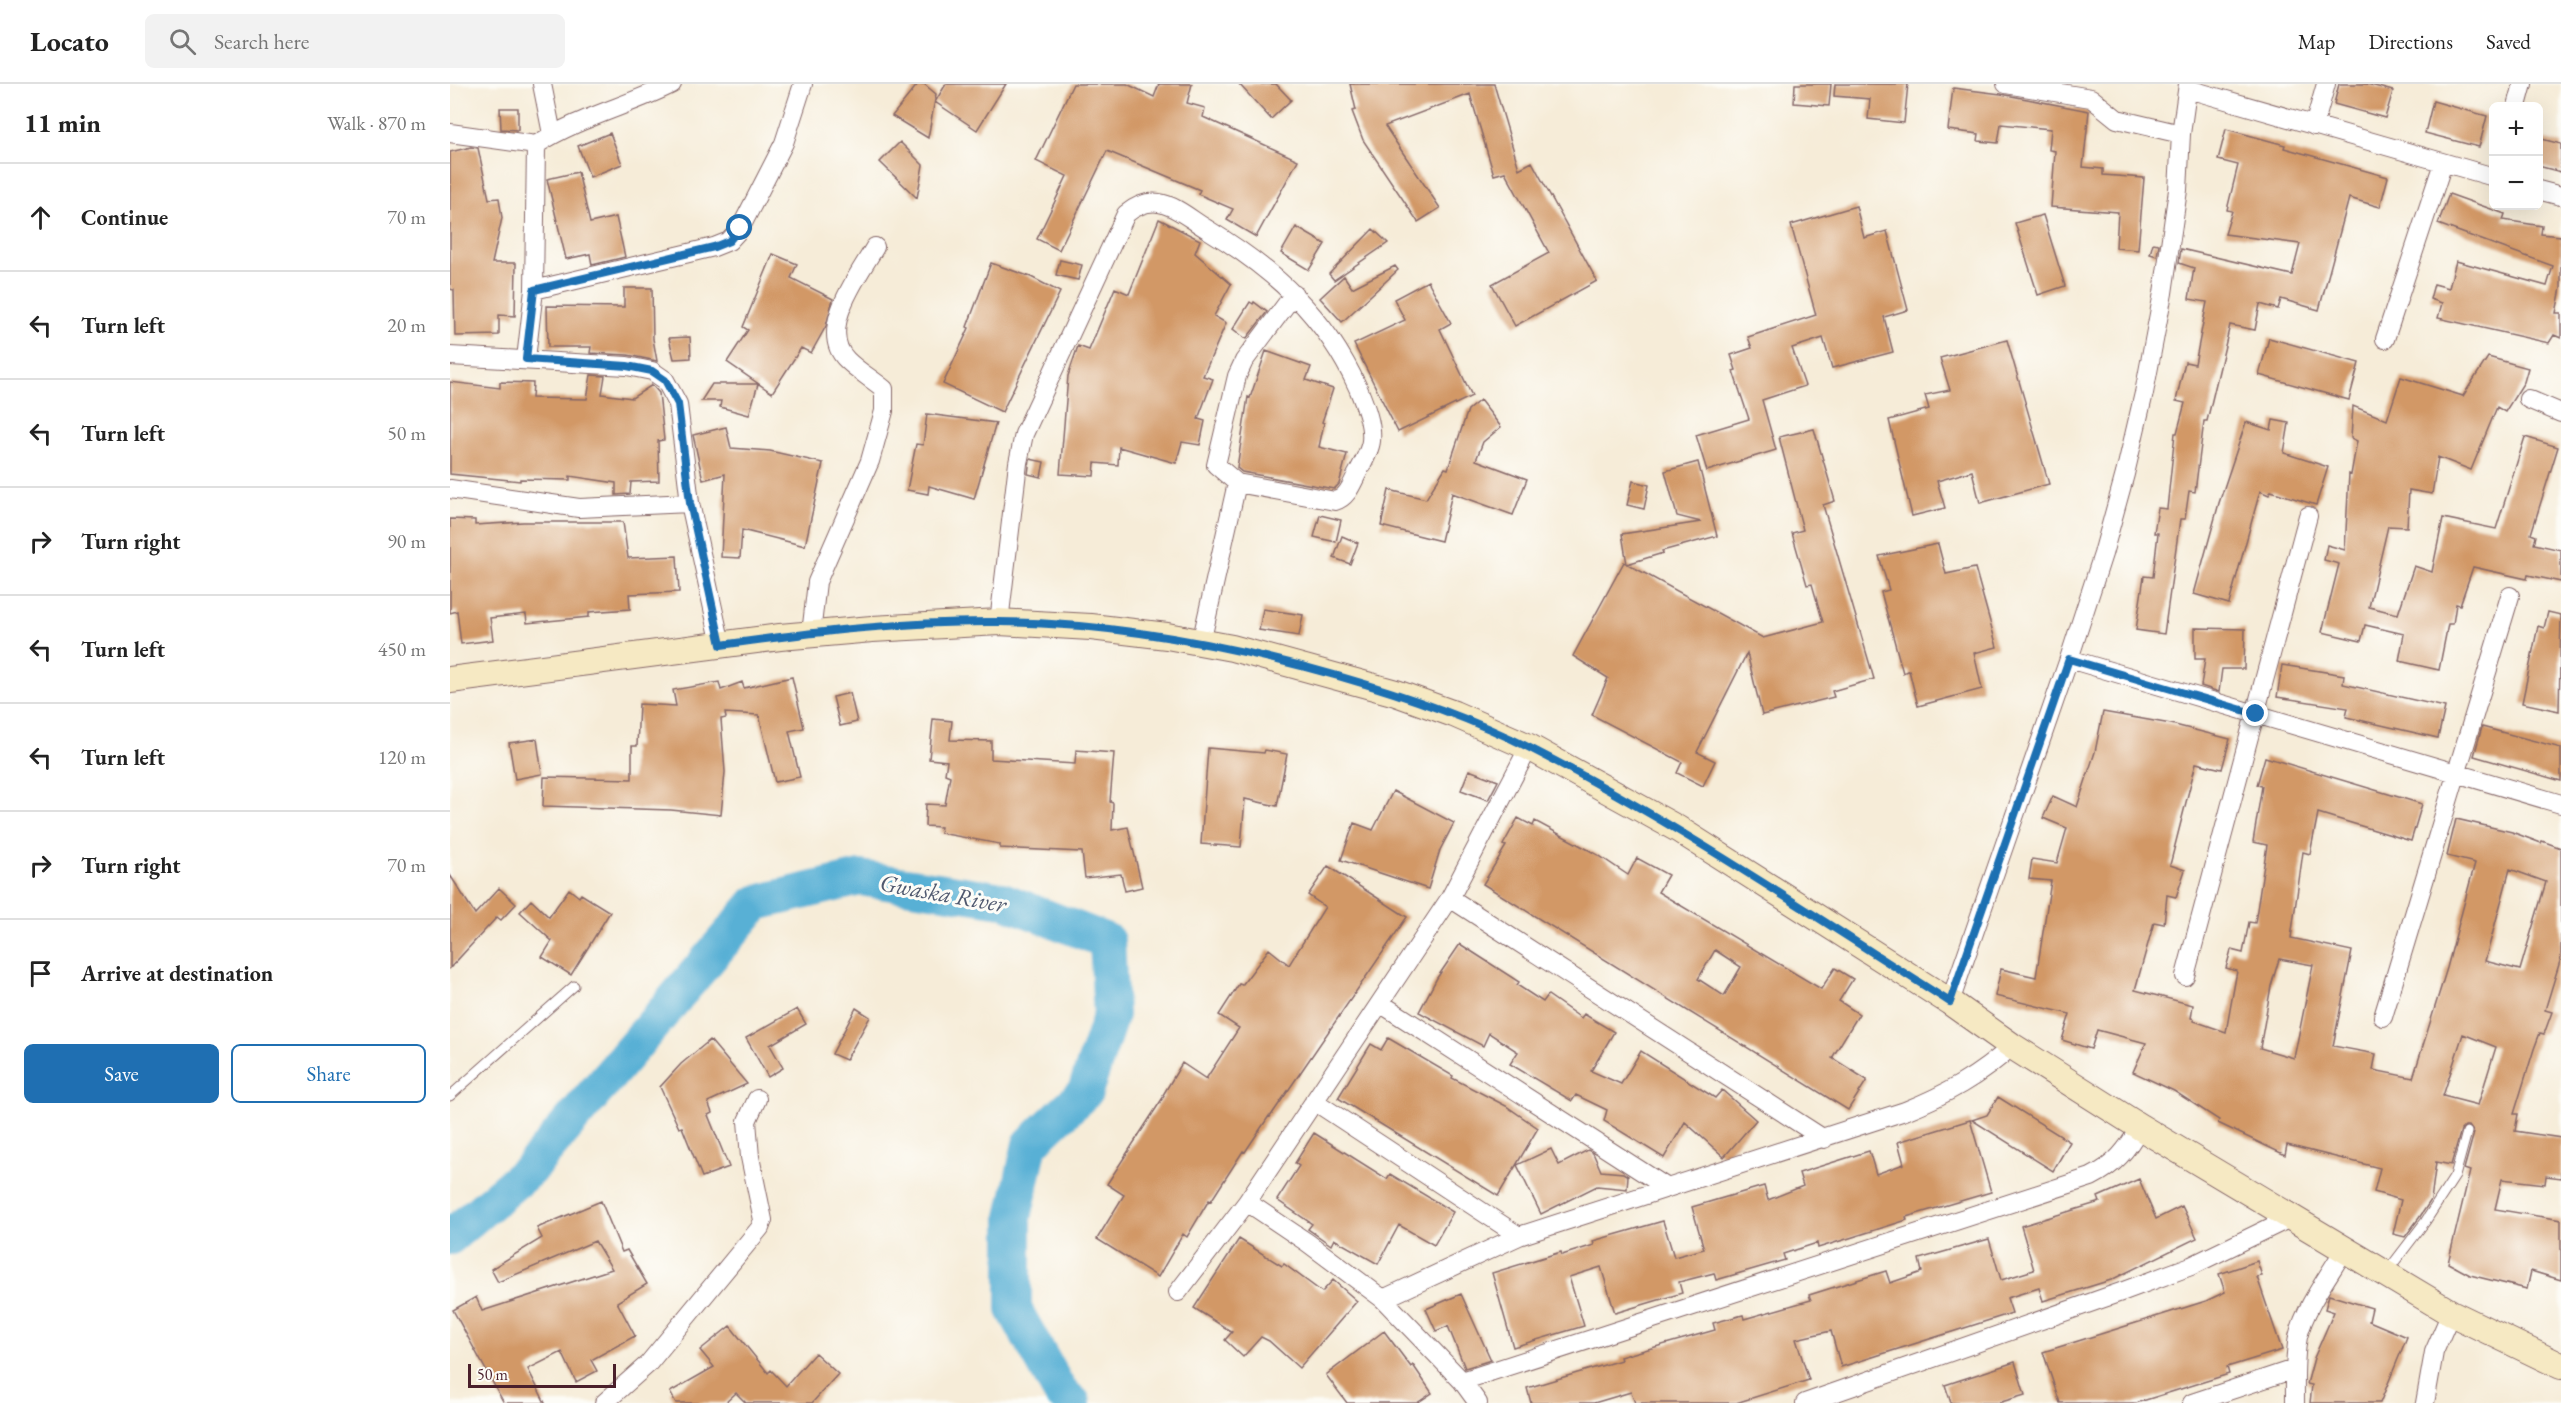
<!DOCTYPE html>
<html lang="en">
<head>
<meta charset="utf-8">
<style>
	:root { --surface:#fff; --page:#f2f2f2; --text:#222; --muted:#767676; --line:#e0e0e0; --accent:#1f6fb2 }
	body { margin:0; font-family:"EB Garamond",serif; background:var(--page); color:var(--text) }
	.controls { position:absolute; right:18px; top:18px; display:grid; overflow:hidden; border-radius:9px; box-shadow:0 6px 24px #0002 }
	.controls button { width:54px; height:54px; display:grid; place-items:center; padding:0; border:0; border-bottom:2px solid var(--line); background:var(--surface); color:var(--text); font:30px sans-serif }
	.scale { position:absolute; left:18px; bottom:15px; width:148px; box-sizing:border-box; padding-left:6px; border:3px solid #4a1f2b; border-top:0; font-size:16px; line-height:21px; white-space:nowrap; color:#4a1f2b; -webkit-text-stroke:4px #fdfcf7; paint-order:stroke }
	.stop { position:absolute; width:18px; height:18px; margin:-14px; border:4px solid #1f6fb2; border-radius:50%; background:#fff }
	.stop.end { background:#1f6fb2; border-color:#fff; box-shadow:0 2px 6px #0008 }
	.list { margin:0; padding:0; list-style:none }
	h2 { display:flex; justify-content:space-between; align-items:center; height:78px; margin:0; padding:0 24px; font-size:26px }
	h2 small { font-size:20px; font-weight:400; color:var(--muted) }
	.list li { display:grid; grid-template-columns:39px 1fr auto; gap:18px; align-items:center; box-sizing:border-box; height:108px; padding:0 24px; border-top:2px solid var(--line) }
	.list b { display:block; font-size:22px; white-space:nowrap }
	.list em { font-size:20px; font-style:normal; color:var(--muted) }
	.actions { display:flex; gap:12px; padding:18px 24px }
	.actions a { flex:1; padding:14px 0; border:2px solid var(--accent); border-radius:9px; text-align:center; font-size:21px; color:var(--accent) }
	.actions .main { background:var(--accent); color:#fff }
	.icon { flex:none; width:33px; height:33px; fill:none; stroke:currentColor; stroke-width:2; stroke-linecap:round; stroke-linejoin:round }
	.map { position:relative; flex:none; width:2111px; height:1319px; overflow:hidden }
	header { display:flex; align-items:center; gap:36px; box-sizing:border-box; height:84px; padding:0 30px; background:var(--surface); border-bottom:2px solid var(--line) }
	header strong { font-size:28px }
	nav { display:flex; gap:33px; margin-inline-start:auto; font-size:21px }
	.search { width:420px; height:54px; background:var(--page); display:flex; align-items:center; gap:15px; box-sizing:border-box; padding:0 21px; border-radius:9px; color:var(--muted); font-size:22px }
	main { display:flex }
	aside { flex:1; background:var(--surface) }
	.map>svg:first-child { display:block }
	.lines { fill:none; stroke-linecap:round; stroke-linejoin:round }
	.river { stroke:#58b0d5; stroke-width:36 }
	.building { fill:#d29866; fill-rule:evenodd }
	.lane-casing { stroke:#866768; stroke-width:11 }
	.street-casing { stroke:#866768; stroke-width:20 }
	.secondary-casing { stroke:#866768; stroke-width:28 }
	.lane { stroke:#fff; stroke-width:9 }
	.street { stroke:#fff; stroke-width:18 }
	.secondary { stroke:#f6e9c3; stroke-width:26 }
	.route { stroke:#1f6fb2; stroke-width:8 }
	.labels { text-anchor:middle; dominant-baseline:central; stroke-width:6; stroke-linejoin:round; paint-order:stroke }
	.water-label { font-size:24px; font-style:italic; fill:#50596f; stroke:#fdfcf7 }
</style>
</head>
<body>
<header>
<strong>Locato</strong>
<div class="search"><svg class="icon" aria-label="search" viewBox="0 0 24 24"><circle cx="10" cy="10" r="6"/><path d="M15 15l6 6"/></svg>Search here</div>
<nav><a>Map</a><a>Directions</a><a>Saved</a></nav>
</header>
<main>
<aside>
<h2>11 min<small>Walk · 870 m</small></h2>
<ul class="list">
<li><svg class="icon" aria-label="ahead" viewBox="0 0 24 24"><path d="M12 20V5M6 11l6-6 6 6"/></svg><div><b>Continue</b></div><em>70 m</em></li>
<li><svg class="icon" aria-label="left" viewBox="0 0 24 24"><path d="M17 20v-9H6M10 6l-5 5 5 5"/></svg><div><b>Turn left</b></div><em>20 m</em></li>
<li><svg class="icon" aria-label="left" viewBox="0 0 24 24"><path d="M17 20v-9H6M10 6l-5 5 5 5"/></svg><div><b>Turn left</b></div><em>50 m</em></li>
<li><svg class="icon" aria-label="right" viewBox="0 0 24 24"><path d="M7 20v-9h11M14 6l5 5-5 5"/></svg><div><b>Turn right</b></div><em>90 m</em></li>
<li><svg class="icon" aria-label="left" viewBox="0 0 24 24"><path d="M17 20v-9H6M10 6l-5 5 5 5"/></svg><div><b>Turn left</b></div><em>450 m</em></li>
<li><svg class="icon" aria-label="left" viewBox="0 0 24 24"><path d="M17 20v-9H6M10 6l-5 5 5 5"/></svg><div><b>Turn left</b></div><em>120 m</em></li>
<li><svg class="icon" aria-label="right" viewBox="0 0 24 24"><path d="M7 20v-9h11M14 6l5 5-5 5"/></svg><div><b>Turn right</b></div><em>70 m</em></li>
<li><svg class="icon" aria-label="arrive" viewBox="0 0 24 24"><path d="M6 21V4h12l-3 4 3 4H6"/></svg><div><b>Arrive at destination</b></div></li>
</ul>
<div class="actions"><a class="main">Save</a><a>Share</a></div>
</aside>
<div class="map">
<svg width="2111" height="1319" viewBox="0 0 2111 1319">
	<rect width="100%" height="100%" fill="#fdfcf7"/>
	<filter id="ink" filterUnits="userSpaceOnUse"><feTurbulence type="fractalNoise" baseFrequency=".0167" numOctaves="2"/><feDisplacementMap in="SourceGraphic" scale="12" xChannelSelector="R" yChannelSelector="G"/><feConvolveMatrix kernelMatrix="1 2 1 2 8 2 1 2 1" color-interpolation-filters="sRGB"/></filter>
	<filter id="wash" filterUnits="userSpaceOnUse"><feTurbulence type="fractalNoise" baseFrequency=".008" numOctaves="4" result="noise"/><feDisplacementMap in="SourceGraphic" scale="24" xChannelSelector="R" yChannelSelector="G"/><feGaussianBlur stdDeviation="1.35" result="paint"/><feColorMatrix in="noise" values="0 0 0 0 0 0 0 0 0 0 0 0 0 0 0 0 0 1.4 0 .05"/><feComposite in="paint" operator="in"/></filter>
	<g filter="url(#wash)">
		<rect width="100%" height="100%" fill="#f6ecd8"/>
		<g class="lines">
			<path class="river" d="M0,1153L79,1086L306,819L410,794L552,816L657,857L661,930L635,1008L580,1060L564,1133V1225L610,1308L623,1319"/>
		</g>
		<g id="blocks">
			<path class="building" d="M468,0H474L486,10L478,54L442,32Z
				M496,0H556L527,46L485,18Z
				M623,0H677L704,13L709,0H742L737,19L755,24L753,33L848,76L806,153L777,136L783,125L748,110L750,106L657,67L609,166L587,155L617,92L586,77Z
				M789,0H826L841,16L821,35Z
				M900,0H1044L1069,85L1082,78L1147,197L1065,242L1042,200L1099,169L1055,88L1044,91L1020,10L935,42L990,124L968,138L913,56L902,27L906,26Z
				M1345,0H1381L1379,22L1344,19Z
				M1385,0H1458L1454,39L1418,35L1420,15L1384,12Z
				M1889,0H1917L1943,7L1935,34L1884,20Z
				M1503,4L1551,10L1639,27L1633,83L1653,85V91L1694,94L1688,166L1666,164L1668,128L1601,123L1605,67L1599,66L1601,45L1551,40L1548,59L1528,57L1529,50L1498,46Z
				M1983,17L2037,32L2029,63L1975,49Z
				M50,24H68V46L51,45Z
				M1776,45L1835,61L1834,64L1938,93L1930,123L1899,114L1869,226L1831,215L1828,225L1810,220L1805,246L1780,241L1757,337H1754L1745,408L1739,407L1735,435H1730L1714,550L1686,546L1694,492L1703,493L1708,449H1704L1708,424L1717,425L1725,349H1727L1735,319L1726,317L1735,278L1745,280L1757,218L1739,215L1744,184L1729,179L1731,165L1842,191L1850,160L1775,150L1782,127L1777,126L1788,81L1768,76Z
				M160,49L172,80L140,93L128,62Z
				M2088,54L2111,60V88L2088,82Z
				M450,58L473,81L467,114L430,78Z
				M21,63L28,64L39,115L49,114L52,134L42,179H66L65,232L49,231V251L5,252L4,206L0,205V68Z
				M128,88L140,139L166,133L175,173L142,181L140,170L116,175L97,95Z
				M1999,110L2055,130L2053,136L2092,142L2091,150L2111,152V204L2106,229H2111V254L2104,251L2099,259L1988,234L1992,219L1980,215L1984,200L1999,204L2006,177L2097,202L2103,182L1988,140Z
				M1406,122L1414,154L1437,147L1458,226L1434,233L1443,268L1382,284L1373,254L1342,264L1355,302L1312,316L1326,366L1257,387L1246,351L1299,335L1283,287L1286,286L1281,271L1302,264L1298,253L1366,231L1341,141Z
				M1593,131L1615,202L1588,211L1565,139Z
				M709,135L750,156L745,169L781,200L764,232L776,239L753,292L763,295L748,335L755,337L750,361L732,358L726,379L669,363L668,381L645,379L644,392L610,390L618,292L628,262L639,266L665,204L679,210Z
				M846,143L875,160L859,186L831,169Z
				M923,145L938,159L884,196L879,190Z
				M1703,159L1709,160L1707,172L1700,170Z
				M323,170L347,180L341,194L383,215L376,242L361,269L351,264L322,309L277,278L298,246L293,243Z
				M610,176L632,181L628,196L606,191Z
				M541,179L581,193L610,208L552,328L493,300L519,244L517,243Z
				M945,182L948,186L892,238L870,214L894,192L902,204Z
				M978,197L1001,239L990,245L1022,312L948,348L904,260L955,236L944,215Z
				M174,204H202L203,255L207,277L178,271L140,269L141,263H98L97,222L174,223Z
				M800,218L803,220L804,218L817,228L796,255L783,245Z
				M240,253L241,274L224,275L219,254Z
				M1819,254L1909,279L1899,316L1809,291Z
				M1557,256L1599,400L1530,419L1522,387L1487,397L1495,424L1462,432L1439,336L1479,325L1475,311L1500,306L1490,274Z
				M816,267L861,283L856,296L883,305L872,338L874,339L869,363L897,370L889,400L884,405L792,388L787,384L798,313L800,314Z
				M2038,273L2078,284L2074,298L2055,328L2047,323L2021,386L1988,373L1982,410L1959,406L1957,443L1938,442L1919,523L1948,530L1964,482L1982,488L1993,434L2046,445L2075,353L2108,363L2081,450L2086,452L2084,460L2111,466V498L2078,491L2077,495L2023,483L2010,521L2006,520L2003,540H1998L1989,586L1949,577L1954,550L1915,541L1911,557L1872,548L1889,480L1874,476L1877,461L1895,466L1899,390L1901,391L1907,357L1901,354L1903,322L1937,336L1951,293L2013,312Z
				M141,291L155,292L152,310L182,314L202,301L209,309L214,356L208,357L209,397L181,398L180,410L166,411V399L120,392V396L70,395V397L0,390V298L50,304V298L83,299L82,314L137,315Z
				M262,300H308L299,331L270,323L271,317H251Z
				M1030,316L1051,343L1033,358L1026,376L1077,395L1063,431L1002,409L991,457L931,442L939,406L976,415L995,384L998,385L1018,326Z
				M477,330L546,339L524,415L479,402L478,410L457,406L466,360L473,361Z
				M1823,336L1839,339L1834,369L1878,383L1866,421L1821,407L1819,411L1810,407L1779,520L1744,510L1769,419L1796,338L1821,346Z
				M276,343L281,364L320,367L373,379L355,462L292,446L290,474L271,473L275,390L253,396L243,351Z
				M1364,345L1385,417L1373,421L1424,595L1382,607L1384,613L1312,631L1297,569L1247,668L1265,677L1253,702L1227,689L1232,678L1142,631L1158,594L1123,572L1174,478L1313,554L1373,538L1362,500L1357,501L1342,449L1353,446L1329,353Z
				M580,375L594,378L591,393L578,390Z
				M1248,378L1267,452L1212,467L1213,469L1177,480L1172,450L1251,438L1227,432L1215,387Z
				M1183,397L1199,401L1194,425L1177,421Z
				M870,431L891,436L886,458L864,453Z
				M0,435L25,436V441L73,438H173L178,474L227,472L229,508L179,510L180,525L139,528V533L77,539L76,530L40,534L43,556L11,560L7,527L0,529Z
				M892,452L908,459L900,480L884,474Z
				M1488,460L1496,490L1525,484L1547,563L1524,569L1532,605L1468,622L1459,586L1453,589L1431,508L1439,506L1429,472Z
				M813,525L853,531L849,552L809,546Z
				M2098,528L2111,531L2109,627L2072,619L2088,542L2094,544Z
				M1745,544L1795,545L1794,585H1772L1769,608L1751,602L1755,575H1745Z
				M1832,581L1894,591L1893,600L1995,623L1988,654L1896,633L1898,624L1827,613Z
				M342,593L354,644L339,647L350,693L325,698L309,631L275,629L276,634L271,635L275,688L271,731L221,726L93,722L94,693L182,695V662H187L189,620L226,622L223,606L269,598L271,606L292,598L294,604Z
				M400,609L407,638L390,642L383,613Z
				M1653,628L1721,640L1780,655L1772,685L1746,679L1720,781L1735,786L1726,813L1717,811L1714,840L1704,838L1685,906L1743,921L1741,934L1744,935V937L1776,948L1787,887L1776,884L1781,866L1793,869L1799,838L1805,839L1817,761L1803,758L1812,702L1807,701L1815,673L1972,720L1961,757L1868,729L1860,770L1853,768L1841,854L1902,867L1883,962L1926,970L1923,986L1963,994L1997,884L2025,779L1997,772L2006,735L2062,748L2091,759L2092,757L2111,764V874L2095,926L2102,928L2094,950L2090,949L2084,965L2064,1030H2068L2065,1047L2111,1054V1094L2096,1092L2095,1100L2052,1095L2045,1125L2111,1136V1196L2081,1187L2077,1205L2020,1191L1998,1179L2020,1087L2014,1085L2024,1049L2019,1042H2015L2011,1046L2001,1081L1986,1078L1981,1116L1969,1134L1955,1153L1943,1150L1951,1116L1924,1108L1930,1084L1837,1061L1835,1071L1768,1039L1769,1036L1724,1007L1683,988L1696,959L1647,946L1641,965L1612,956L1620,930L1545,912L1551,885L1586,893L1601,797L1579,795L1582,775L1607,779L1617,744L1593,734L1603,712L1627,723L1645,668ZM2060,785L2096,798L2070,886L2035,877ZM1829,875L1863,881L1844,974L1810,964L1821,902ZM2013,950L2046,963L2028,1021L1993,1012Z
				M483,635L502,637L500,656L541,657V675L625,680L626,666L664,669L660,718L663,719L662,746L678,743L692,803L675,807L671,790L635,794L632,768L550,764V760L490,749L491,743L475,742L476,720L495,721L500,692L495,690L497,677L479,675Z
				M2032,643L2111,664V697L2024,672Z
				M87,655L92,690L65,695L59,659Z
				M758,664L814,669L815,666L837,670L827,722L795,715L791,763L751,760Z
				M1019,686L1048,697L1038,716L1011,706Z
				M943,707L1004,739L990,766L978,805L891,776L904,739L923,746Z
				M1068,734L1083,742L1085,737L1148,771L1178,791L1187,774L1218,791L1208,808L1371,905L1385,884L1403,895L1389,917L1409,930L1382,974L1417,996L1398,1026L1033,800L1056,762L1053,761ZM1265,866L1291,883L1274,912L1248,895Z
				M878,782L957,833L820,1033L819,1032L795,1068L793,1067L761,1117L759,1116L737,1153L733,1150L708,1193L647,1155L674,1111L657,1100L714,1012L713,1011L732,979L756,995L789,944L769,931L789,900L792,901L819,865L839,881L875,823L858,811Z
				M0,791L25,830L49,804L66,820L51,836L47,833L0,884Z
				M119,805L129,813L131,810L160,828L121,891L92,873L102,857L70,828L81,816L99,833Z
				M1010,860L1069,898L1067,901L1093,918L1098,911L1131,934L1134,930L1164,948L1141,987L1171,1000L1191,967L1265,1014L1272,1006L1306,1036L1274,1073L1235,1038L1214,1074L1154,1037L1157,1026L1126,1011L1122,1017L1060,980L1068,968L1039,949L1033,962L969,928L987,894Z
				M406,924L420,933L396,976L382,970Z
				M347,925L356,940L320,961L333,984L318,993L296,954Z
				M938,954L1003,992L1002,994L1056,1022L1088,1044L1048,1112L888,1014L921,960L931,966Z
				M260,956L297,1000L258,1018L262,1029L258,1031L279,1083L252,1093L232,1043L229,1044L210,1003L231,980Z
				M1548,1013L1620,1058L1603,1087L1522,1036L1537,1031Z
				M1520,1036L1541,1108L1456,1133L1457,1136L1368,1164L1367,1159L1333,1170L1335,1176L1266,1196L1264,1189L1229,1198L1232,1209L1165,1229L1151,1183L1119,1193L1134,1242L1063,1263L1042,1189L1111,1168L1112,1171L1144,1161L1143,1157L1213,1137L1224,1173L1254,1165L1242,1123L1314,1102L1318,1116L1353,1102L1349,1089L1419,1067L1426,1090L1454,1080L1448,1058Z
				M864,1049L937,1095L940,1090L1003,1128L984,1161L949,1141L928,1180L884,1155L881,1161L858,1145L862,1140L827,1116L849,1082L845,1079Z
				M1101,1065L1109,1081L1138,1066L1143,1069L1151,1087L1173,1089L1178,1092L1177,1105L1147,1102L1091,1130L1067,1081Z
				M1689,1095L1706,1135L1732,1122L1747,1154L1661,1196L1593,1217L1589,1204L1557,1214L1562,1229L1391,1283L1381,1247L1346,1255L1359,1296L1286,1319H1185L1181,1308L1144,1319H1081L1077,1304L1171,1276L1170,1273L1265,1246L1263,1239L1293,1231L1294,1235L1361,1216L1359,1211L1436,1187L1440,1199L1472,1188L1469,1175L1539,1155L1551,1196L1584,1186L1571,1142L1650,1118L1648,1113Z
				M151,1117L172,1168L177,1166L197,1200L167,1218L185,1252L141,1276L147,1287L126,1298L112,1268L78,1285L95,1319H54L3,1226L26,1213L32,1227L162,1185L145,1157L48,1198L41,1185L92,1154L87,1144Z
				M789,1155L832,1182L834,1180L872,1208L883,1196L907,1217L849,1284L819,1257L811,1253L793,1273L775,1256L782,1248L744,1224Z
				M1807,1177L1812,1192L1807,1193L1832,1266L1777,1283L1779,1290L1686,1319H1610L1593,1268L1756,1217L1775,1208L1769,1190Z
				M1011,1210L1041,1276L1015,1284L998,1242L986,1247L976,1225Z
				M1879,1211L1922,1224L1919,1237L1957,1253L1930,1319H1860L1862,1301L1857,1300L1864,1274L1884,1228L1875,1225Z
				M280,1242L318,1289L321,1286L336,1302L365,1269L388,1290L362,1319H296L286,1309L275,1319H226L220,1308L264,1283L250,1266Z
				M934,1247L961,1283L963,1281L982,1309L967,1319H897L876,1291Z
				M1565,1278L1575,1311L1548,1319H1501L1495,1301Z"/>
		</g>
	</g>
	<g filter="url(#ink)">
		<use href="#blocks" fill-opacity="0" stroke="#866768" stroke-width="1.5"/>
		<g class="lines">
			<g class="lane-casing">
				<path id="lane" d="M0,1012L124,902
					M1936,1189L1975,1138L2005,1092L2017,1048"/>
			</g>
			<g class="street-casing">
				<path id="street" d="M92,0L102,50
					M1556,0L1641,14L1667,35L1731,50
					M1738,5L2044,93
					M2067,22L2073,0
					M1864,42L1876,0
					M0,49L86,61C127,34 178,22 222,0
					M2088,106L2111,112
					M84,206L264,163L279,157L290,145L334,59L353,0
					M1935,255L1993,79
					M0,272L177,282L202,287L215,296L228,320L240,419L271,561
					M76,275L84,206L86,61
					M2078,315L2111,329
					M0,405L129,424L240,419
					M549,538L568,379L574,350L676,130C686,122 696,117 709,119C725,121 743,137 757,145C824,186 875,231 908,304C914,319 923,340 921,357C920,367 912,381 907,390C902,400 897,414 885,417L787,399L766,381L787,292L794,277L844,210
					M361,550L367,498L420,377L434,327V305C422,295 408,287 397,276C366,246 409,191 425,163
					M751,559L787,399
					M1619,575L2111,720
					M1000,814L1374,1055
					M1735,892L1858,432
					M1500,918L1619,575L1653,470L1675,390L1694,309L1713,209L1728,106L1731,50L1738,0
					M930,919L1216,1103
					M1933,933L2060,512
					M864,1017L1069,1152
					M797,1118L858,1159L933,1215L1012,1297L1028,1319
					M728,1208L797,1118L1000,814L1079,663
					M933,1215L1069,1152L1455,1027C1495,1011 1530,992 1562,962
					M1012,1297L1641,1093C1665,1081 1677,1066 1690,1043
					M154,1319L198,1280L310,1144L313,1136L300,1073L297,1037L307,1015
					M1355,1319L1671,1208L1741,1182L1840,1134
					M1742,1319L1844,1285
					M1845,1319C1845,1297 1844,1275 1848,1253C1855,1223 1878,1193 1894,1166
					M1975,1319L1984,1268L2001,1229"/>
			</g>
			<g class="secondary-casing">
				<path id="secondary" d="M0,596L330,553L422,545L549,538L641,543L717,552L782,564L946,609L1004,630L1079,663L1228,745L1500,918L1562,962L1690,1043L2001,1229L2111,1282"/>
			</g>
			<use href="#lane" class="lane"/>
			<use href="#street" class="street"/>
			<use href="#secondary" class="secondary"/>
		</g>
	</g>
	<g class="lines" filter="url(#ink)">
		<path class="route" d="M290,144L279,157L264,163L84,206L76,275L177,282L202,287L215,296L228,320L240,419L271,561C363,548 457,537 549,538C664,539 777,560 888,592C954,611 1019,633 1080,664C1226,738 1362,831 1500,918L1619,575L1806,630"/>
	</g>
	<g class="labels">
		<g class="water-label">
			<text transform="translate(493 809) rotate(10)">Gwaska River</text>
		</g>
	</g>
</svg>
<div class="controls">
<button>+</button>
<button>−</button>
</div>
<div class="scale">50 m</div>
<div class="stop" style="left:290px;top:144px"></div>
<div class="stop end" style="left:1806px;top:630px"></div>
</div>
</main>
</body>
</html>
